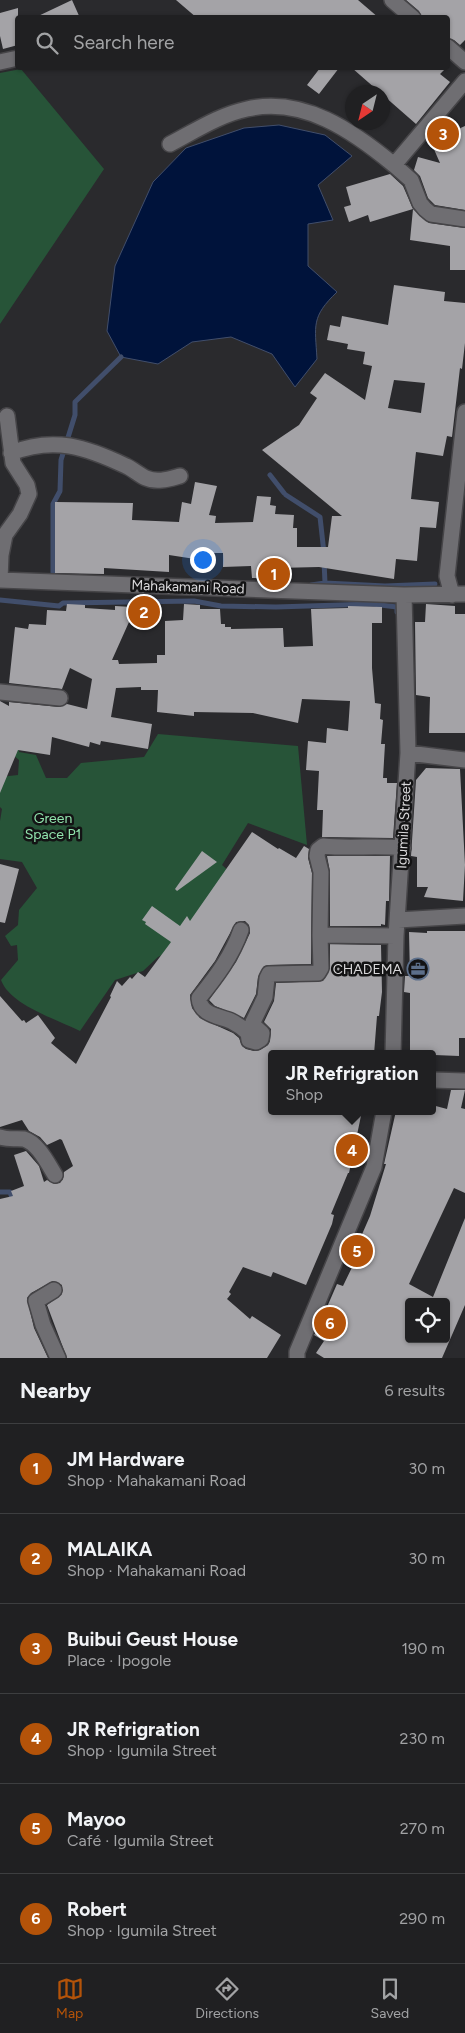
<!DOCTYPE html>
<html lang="en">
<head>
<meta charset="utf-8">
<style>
	:root { --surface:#202022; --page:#2d2d2f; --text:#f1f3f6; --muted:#a2a3a5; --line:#3d3e40; --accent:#b45309 }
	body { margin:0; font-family:Figtree,sans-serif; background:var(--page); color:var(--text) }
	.controls { position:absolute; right:15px; bottom:15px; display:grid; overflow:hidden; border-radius:5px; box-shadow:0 1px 4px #0004 }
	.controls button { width:45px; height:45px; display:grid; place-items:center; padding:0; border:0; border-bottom:1px solid var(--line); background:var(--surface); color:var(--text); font:25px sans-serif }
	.compass { position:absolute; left:345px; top:85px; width:45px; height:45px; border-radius:50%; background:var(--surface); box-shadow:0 1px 4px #0004; rotate:215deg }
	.you { position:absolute; left:202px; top:559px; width:18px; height:18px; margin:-12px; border:4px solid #fff; border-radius:50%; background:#1a73e8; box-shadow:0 0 0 8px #1a73e833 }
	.badge { display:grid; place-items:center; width:32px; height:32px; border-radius:50%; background:var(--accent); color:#fff; font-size:16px; font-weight:700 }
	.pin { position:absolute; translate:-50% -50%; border:2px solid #fff; box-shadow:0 1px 5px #0006 }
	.popup { position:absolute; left:268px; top:1050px; width:168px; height:65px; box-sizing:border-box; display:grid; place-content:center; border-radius:5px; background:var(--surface); filter:drop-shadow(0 1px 4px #0005); font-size:16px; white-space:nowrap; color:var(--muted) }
	.popup b { font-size:19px; color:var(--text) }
	.popup::after { content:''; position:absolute; left:50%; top:100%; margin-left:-10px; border:10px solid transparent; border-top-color:var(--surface) }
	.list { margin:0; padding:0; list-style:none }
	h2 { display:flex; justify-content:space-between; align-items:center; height:65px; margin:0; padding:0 20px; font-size:21px }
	h2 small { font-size:16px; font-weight:400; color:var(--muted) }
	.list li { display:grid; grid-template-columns:32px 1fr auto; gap:15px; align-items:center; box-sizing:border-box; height:90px; padding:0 20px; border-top:1px solid var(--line) }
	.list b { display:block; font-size:19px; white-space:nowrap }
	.list p { margin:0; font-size:16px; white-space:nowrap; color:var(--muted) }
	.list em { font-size:16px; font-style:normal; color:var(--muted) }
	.icon { flex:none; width:28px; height:28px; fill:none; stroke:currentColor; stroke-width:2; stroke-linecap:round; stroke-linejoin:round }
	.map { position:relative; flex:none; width:465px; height:1358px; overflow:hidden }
	.search { position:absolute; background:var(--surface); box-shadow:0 1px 4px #0004; left:15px; right:15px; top:15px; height:55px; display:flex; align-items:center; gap:12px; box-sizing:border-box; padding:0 18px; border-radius:5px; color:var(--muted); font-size:19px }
	.sheet { height:605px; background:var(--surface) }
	nav { display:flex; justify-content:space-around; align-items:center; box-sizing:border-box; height:70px; border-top:1px solid var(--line); background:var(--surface); font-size:14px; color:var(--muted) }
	nav a { display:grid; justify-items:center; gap:2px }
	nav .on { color:var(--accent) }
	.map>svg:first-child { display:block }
	.green { fill:#275438 }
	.water { fill:#00133b; stroke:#414e6b }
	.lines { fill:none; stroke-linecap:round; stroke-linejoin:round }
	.stream { stroke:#414e6b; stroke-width:5 }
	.building { fill:#a4a3a7; fill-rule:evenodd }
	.minor-casing { stroke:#464548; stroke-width:18 }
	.minor { stroke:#6f6e72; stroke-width:15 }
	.labels { text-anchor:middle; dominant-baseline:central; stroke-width:5; stroke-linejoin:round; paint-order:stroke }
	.street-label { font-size:14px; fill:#d9d8da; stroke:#131314 }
	.park-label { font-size:14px; fill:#91e4ad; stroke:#131314 }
	.poi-label { font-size:14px; fill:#d9d8da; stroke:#131314; text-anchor:end }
</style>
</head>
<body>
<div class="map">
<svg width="465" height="1358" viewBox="0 0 465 1358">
	<rect width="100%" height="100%" fill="#2a2a2d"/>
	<path class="green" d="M21,69L104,169L0,324V73Z
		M18,724L19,752L36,755L46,778H67L81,763L144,757L158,734L298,746L307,845L248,823L222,865L243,884L191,941L158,957L143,971L115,980L80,1031C56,1019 10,1005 1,980L18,960L17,945L11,946L5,936L18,925L19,910L37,888L22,862L0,859V821L2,809L0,807V777L18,775L19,760L6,749Z"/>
	<path class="water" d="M279,125L325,135L352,156L318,185L333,220L308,224V266L337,292C311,317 315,325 317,359L295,387L272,354L231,337L192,342L158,364L121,357L107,331L115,266L153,182L186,148L244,128Z"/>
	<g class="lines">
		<path class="stream" d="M270,475L284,493
			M286,495L320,517L324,553
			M324,561L325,583
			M55,579L53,576V504L60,491L61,460L75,415V402L121,357
			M311,585L325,583L385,586L435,584
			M0,600L59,606L63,603L194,601L221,606L276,607L372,604L397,607V612
			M0,1192H10L13,1201"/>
	</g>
	<path class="building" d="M72,0L80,18H34Z
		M176,0H358L379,18H197Z
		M406,0H465V40L460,45L454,40L448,38V18H422L419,11Z
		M18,8V45L3,49L0,36V13Z
		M320,68H339L319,94L307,85Z
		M352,68H446L440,74L450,82L416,124Z
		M443,122L446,125L453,122L456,130L465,126V210L435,205L428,198L420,176L414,170L418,157L440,163L429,138Z
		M390,174L403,186L413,209L370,222L368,215L349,222L344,207L351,205L346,187Z
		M413,209L429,223L465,228V270H450V246L410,240Z
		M394,285L445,292L444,301L465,303V343L462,369L460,368L452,437L447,436L443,456L416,452L411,499L439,502L436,528L420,527L417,561L396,559L394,579L319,567L277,568V578H252L251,566L223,567V553H196L195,559L169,555V572L104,568V574L55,573V502L133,503L132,520L179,522L182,502L191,504L195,482L217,486L209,515L216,516L215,523L253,522L257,496L271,497L270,505L276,506L275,514L294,515L293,528H297V547H328L332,516H342L262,450L299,425L317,398L310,393L325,373L365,400L372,366L363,364L365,352L347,349L348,344L327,340L330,325L340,327L342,316L388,325ZM394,380L425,383L421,413L388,408Z
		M67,604L85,605V608L115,610V606L150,608L149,623L129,622L112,660H118L119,664L157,663V655H165V621L183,620L184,604L200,605V609H220L221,624H225V627H231V629L283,628L284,647L313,646L311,609L348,608V606L382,607V623H372V668L375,703L381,704L380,719L383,720L381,744H385L383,778H387V783H397L393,838L322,837L323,810H317L319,771L306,770L308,741L326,743L327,728L348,731L350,701L302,699L298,723L253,713L194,712V716L157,712L158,690H141V687L116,688L111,717L152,724L148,749L101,741L100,745L90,742L89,747L52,737L50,755L18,750L0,793V701L9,706V702L59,707L67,704L87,709L92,679L70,668L62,689L9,683L15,627L28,629L29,624L46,625L47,610L66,611Z
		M426,604L455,606V614H465V733H429L430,697L416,695L415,622H425Z
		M426,768L460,769L465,865L463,901L424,897L428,887H417V857L411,856L416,780Z
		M252,832L278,849L279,848L296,858L304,846L309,849L308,858L312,873L311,964L269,965L264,966L258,977L256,994L244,1018L215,1006L209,1000L236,962L250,933L249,925L245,921L236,922L215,961L190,995L192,1008L200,1018L233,1033L239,1038L242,1046L246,1049L254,1051L260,1050L268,1045L270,1041L271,1029L264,1022L274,1001L276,983L323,981L330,968V944L381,945L382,992L379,1016H377L374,1054H272V1068L268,1078L272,1080V1111H362L349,1173H348L331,1214L334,1215L332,1224L306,1285L273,1272L271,1277L243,1267L229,1292L231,1294L227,1299L250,1319L252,1316L281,1335L267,1358H67L47,1305L62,1294V1285L53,1281L31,1293L27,1298L34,1328L48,1358H0V1199L13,1196L11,1191L24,1186L14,1155L26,1151L39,1166L44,1182L47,1180L55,1184L60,1183L63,1179L64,1172L73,1166L62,1140L60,1139L47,1145L40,1137L29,1131L22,1120L0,1127V996L22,1021L24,1020L26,1023L38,1015L55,1038L51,1043L76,1064L111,997L110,996L117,981L122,986L130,977L132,979L138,972L145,977L171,942L145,924L146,922L142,920L152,906L180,926L187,916L190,921Z
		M202,851L217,862L177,891L175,889Z
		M327,856H390L389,901H386L385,925L381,924V926H330V872Z
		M0,864L19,869L5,923L0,922Z
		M427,931H465V1038H459V1056L410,1054V993L404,992L405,976H410L409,932L427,933Z
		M451,1090H465L461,1108L465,1109V1193L454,1188L409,1284L433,1297L465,1218V1305L442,1358H324L316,1353L324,1341L314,1335L330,1309L327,1307L337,1284L343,1286L357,1257L353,1255L370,1216L386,1164H384L396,1111H432V1105L447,1109ZM409,1302H446V1339H409Z"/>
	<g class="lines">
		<g class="minor-casing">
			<path id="minor" d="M392,0L413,18
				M448,47L465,62
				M0,62L18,58
				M170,144C195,131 219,115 247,109C303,96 353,131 394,165L465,81
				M394,165L411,180L420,203L425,209L431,214L465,219
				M11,453C54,436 86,447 126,466C133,469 139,475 146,478C157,483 169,479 180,476
				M0,580L404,595L465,594
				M0,580L1,555L5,535L20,514L29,494L27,485L13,463L7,416
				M452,595L447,576L465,412
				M0,692L60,698
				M408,753L465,760
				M398,920L465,916
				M241,930C232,956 216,977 199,998C200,1015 219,1016 231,1021C237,1024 243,1028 248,1033L249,1040L256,1042L261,1039L262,1033L253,1025V1022L265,997L267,978L269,974L318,973L321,968L320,935L396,936
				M320,935L321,872L317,856L318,850L323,846C350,849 376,845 403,848
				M393,1054L396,936L408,753L404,595
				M432,1080L465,1081
				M0,1137C8,1140 16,1138 24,1139C38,1143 48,1164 55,1175
				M54,1290L36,1301L43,1325L58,1358
				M297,1358V1352L374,1167L384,1111"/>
		</g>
		<use href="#minor" class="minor"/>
	</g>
	<defs>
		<g id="office-ring" transform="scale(1.125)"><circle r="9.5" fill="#131314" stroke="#5c6f8a" stroke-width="1.5"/><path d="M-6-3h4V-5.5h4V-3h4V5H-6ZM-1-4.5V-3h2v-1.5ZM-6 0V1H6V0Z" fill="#5c6f8a"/></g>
	</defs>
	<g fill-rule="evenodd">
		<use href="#office-ring" x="418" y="969"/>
	</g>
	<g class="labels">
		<g class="street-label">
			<text transform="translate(188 587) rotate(2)">Mahakamani Road</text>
			<text transform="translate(404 825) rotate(-87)">Igumila Street</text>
		</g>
		<g class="park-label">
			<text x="53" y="818">Green<tspan x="53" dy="16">Space P1</tspan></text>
		</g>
		<g class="poi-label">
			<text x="402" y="969">CHADEMA</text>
		</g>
	</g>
</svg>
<div class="controls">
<button><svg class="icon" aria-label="locate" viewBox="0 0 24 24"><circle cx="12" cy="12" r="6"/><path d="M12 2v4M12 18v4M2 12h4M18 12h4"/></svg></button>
</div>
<svg class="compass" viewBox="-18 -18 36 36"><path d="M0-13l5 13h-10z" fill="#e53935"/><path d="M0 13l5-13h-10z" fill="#a2a3a5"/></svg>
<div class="you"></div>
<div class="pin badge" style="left:274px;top:574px">1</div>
<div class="pin badge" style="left:144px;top:612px">2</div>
<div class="pin badge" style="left:443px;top:134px">3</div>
<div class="pin badge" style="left:352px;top:1150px">4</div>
<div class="popup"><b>JR Refrigration</b>Shop</div>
<div class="pin badge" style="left:357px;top:1251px">5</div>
<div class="pin badge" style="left:330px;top:1323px">6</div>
<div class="search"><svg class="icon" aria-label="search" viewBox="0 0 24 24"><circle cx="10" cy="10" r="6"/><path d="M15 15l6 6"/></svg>Search here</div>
</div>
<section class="sheet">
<h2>Nearby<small>6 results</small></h2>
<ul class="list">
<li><span class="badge">1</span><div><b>JM Hardware</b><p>Shop · Mahakamani Road</p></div><em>30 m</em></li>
<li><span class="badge">2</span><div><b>MALAIKA</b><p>Shop · Mahakamani Road</p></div><em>30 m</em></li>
<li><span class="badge">3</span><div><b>Buibui Geust House</b><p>Place · Ipogole</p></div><em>190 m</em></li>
<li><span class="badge">4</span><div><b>JR Refrigration</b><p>Shop · Igumila Street</p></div><em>230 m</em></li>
<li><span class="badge">5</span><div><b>Mayoo</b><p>Café · Igumila Street</p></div><em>270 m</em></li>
<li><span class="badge">6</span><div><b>Robert</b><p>Shop · Igumila Street</p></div><em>290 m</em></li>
</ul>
</section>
<nav>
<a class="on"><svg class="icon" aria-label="map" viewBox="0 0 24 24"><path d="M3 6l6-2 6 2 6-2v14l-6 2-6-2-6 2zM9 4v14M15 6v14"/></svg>Map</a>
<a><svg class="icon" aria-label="directions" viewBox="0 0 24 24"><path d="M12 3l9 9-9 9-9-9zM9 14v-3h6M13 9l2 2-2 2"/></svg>Directions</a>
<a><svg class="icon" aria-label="saved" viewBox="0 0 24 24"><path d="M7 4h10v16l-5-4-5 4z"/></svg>Saved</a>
</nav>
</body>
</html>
